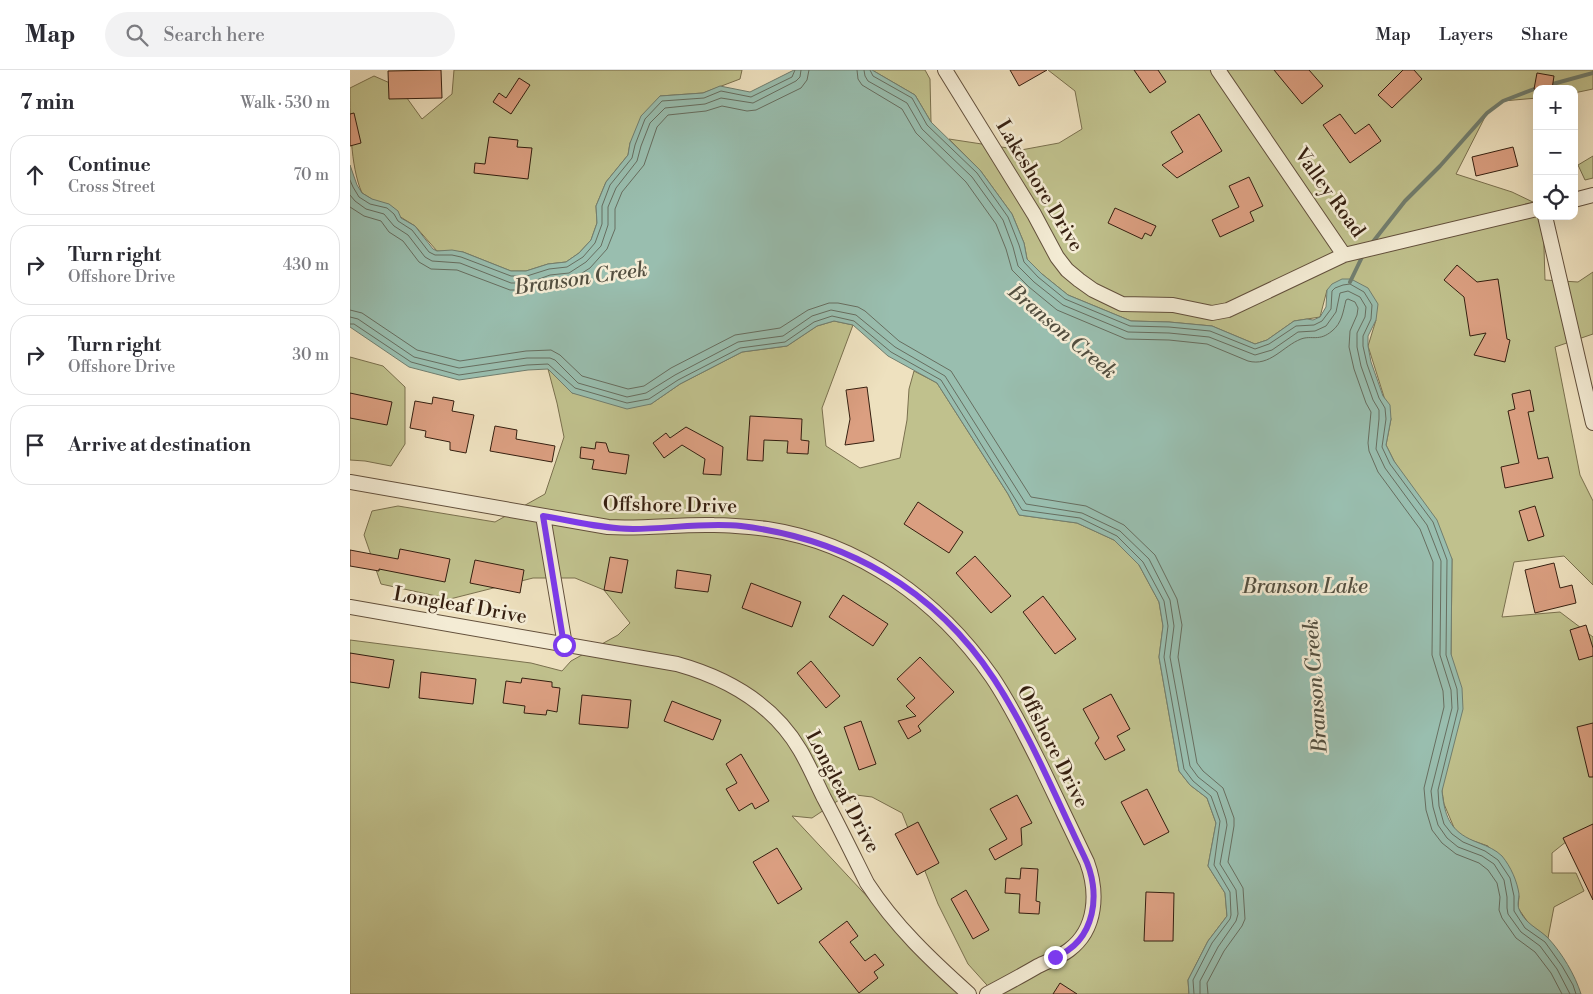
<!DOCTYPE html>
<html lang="en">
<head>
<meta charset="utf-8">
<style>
	:root { --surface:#fff; --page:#f2f2f3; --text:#2b2b33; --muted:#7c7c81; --line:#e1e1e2 }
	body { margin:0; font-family:"Libre Bodoni",serif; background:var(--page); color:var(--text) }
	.controls { position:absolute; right:15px; top:15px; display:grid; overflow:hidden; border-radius:10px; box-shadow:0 5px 20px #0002 }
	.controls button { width:45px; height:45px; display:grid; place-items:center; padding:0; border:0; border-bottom:1px solid var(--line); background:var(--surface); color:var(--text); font:25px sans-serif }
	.stop { position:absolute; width:15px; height:15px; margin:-11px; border:4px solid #7c3aed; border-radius:50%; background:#fff }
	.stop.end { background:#7c3aed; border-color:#fff; box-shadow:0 1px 5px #0008 }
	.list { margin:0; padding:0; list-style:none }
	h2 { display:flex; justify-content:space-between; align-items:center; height:65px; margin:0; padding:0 20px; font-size:21px }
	h2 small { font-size:16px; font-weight:400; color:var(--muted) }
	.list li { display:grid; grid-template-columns:32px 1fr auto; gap:15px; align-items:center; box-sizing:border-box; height:80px; margin:0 10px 10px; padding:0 10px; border:1px solid var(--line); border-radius:20px }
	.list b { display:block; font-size:19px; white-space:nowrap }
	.list p { margin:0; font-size:16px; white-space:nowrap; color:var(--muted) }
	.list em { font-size:16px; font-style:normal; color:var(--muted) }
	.icon { flex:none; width:28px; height:28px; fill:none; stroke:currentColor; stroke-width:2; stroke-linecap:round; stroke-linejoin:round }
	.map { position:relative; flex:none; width:1243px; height:924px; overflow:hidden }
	header { display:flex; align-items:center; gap:30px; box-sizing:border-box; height:70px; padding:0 25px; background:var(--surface); border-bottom:1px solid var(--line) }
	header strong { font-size:24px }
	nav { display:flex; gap:28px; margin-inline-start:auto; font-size:18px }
	.search { width:350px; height:45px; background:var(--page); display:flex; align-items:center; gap:12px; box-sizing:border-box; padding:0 18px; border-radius:28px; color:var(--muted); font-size:19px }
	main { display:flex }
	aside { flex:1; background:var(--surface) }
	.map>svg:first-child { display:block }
	.green { fill:#c0c18d; stroke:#7a704e }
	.water { fill:#99beaf; stroke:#717e6f }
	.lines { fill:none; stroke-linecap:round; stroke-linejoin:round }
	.shore { stroke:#676e60; stroke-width:1 }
	.stream { stroke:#717e6f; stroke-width:4 }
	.building { fill:#db9f81; stroke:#351f10 }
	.street-casing { stroke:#63503c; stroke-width:16 }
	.street { stroke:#f4ecd5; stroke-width:14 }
	.route { stroke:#7c3aed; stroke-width:6 }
	.labels { text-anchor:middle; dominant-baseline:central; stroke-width:5; stroke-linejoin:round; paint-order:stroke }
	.street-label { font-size:20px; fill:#351f10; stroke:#f4ecd5 }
	.water-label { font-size:21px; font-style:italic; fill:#534f40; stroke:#f4ecd5 }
</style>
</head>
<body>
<header>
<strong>Map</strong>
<div class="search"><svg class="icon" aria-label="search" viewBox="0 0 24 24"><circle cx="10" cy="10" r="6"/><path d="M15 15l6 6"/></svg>Search here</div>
<nav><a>Map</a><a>Layers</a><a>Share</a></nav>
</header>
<main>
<aside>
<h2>7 min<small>Walk · 530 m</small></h2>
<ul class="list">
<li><svg class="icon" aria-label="ahead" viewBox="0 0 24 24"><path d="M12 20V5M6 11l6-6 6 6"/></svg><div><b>Continue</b><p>Cross Street</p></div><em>70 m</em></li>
<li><svg class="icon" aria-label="right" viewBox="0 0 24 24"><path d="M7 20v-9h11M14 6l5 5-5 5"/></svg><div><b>Turn right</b><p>Offshore Drive</p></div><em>430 m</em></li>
<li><svg class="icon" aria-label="right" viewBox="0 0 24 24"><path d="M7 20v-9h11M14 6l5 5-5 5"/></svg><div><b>Turn right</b><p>Offshore Drive</p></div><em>30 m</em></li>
<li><svg class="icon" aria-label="arrive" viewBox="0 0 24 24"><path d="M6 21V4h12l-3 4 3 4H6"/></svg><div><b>Arrive at destination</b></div></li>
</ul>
</aside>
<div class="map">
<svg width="1243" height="924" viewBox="0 0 1243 924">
	<rect width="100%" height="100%" fill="#eee1bf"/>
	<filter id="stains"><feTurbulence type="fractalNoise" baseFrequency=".004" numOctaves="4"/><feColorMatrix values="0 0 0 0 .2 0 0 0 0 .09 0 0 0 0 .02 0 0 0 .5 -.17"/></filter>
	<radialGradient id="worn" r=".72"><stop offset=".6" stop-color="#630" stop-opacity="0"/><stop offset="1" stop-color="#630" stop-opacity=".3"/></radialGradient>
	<path class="green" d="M104,0H392L390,9L353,23L310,26L280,73L278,85L256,112L246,136L247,153L241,170L229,183L216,192L198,194L176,201H161L113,182L87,181L65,156L12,123C0,96 0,50 0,18L24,6L49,17L72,49L102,24Z
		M522,0H575L580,9L581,52L565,25Z
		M698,0H1243V19L1224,23V19H1187V28L1153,31L1137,43L1106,104L1162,122L1187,134V146H1193L1195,210L1228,212L1243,202V264L1205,277L1230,405L1243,431V515L1214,486L1164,492L1152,547L1210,542L1243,567V767H1222L1202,783V803H1226L1234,821L1204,837L1198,868L1179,854L1168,838L1169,826L1138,776L1115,768L1105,760L1094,734L1092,721L1101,584L1102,489L1044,391L1036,375L1041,349L1018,276L1026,250L977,220L970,247L944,251L917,270L905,274L862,256L819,252L781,251L718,225L692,204L677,189L674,173L662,144L630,100L599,69L671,80L709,73L732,59L725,21Z
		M1243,86V108L1235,110L1228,95Z
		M484,251L503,255L472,338L476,376L510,398L550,388L557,350L559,319L564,301L587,313L658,424L669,445L727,453L764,470L789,495L809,532L813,556L809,587L829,701L840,715L857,728L866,753L858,796L875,823L877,846L858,871L838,910L839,924H645L618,894L588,834L552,743L522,727L498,724L462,748L442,746L608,924H0V570L181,593L212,601L221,591L268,565L280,553L254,520L225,508H183L100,529L31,514L14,465L22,441L48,436L145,452L195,424L214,367L207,333L198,299L222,323L301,334L330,314L392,282L437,276L467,256Z
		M0,287L33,296L55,317V374L41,396L15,391L0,390Z"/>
	<path class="water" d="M444,0H522L565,25L581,52L630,100L662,144L674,173L677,189L692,204L718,225L781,251L819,252L862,256L905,274L917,270L944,251L957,249L963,250L970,247L976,237L977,220L982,214L992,209H1001L1018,218L1028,234L1026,250L1018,266V276L1021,292L1033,326L1040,335L1041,349L1036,375L1044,391L1087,450L1102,489L1101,584L1112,618L1113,639L1092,721C1095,750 1102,763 1129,773C1137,776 1146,780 1152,786C1161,797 1167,811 1169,824C1169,829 1167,835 1169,839C1175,854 1188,858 1198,868C1212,883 1225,905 1231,924H839L838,910L858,871L877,846L875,823L858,796L866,753L857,728L840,715L829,701L809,587L813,556L809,532L789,495L764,470L727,453L669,445L658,424L587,313L538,286L503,255L484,251L467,256L437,276L392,282L330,314L301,334L277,339L222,323L198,299L178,300L109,310L59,297L0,257V95L7,115L12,123L22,129L39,134L48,141L51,148L65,156L83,179L87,181L102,180L113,182L161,201H176L198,194L216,192L229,183L241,170L247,153L246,136L256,112L278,85L280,73L291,46L310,26L353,23L370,16L400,22Z"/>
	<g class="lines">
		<path class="shore" d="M507,0L508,9L512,15L552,39L566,63L616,112L646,154L656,179L662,200L679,217L707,240L776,269L819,270L857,274L898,291C920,297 933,276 951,269C962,265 969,272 982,261C992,253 993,242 996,230L998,229L1005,232L1008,238L1007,245L1000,261L999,277L1004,299L1016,333L1021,342L1018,373L1019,381L1028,402L1070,459L1083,492L1082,585L1093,621L1094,637L1074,718L1076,740L1082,760L1092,773L1106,784L1129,793L1138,800L1147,813L1150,827L1149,840L1152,848L1166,868L1185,882L1201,903L1212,924
			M514,0L515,6L518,11L557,33L572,59L622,107L653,150L663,177L668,196L684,212L713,235L778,262L819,263L859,267L905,285L922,280L948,262L965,261L976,256L986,242L990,223L998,221L1010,227L1016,237L1015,247L1007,263V277L1011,296L1023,330L1029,340V349L1026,379L1035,398L1077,455L1091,491L1090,585L1101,620L1102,638L1081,721L1083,737L1088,755L1097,768L1108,777L1132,786L1144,794L1154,810L1157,827V838L1158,844L1171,862L1190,876L1207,899L1220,924
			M520,0L523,6L562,28L577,55L627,103L658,147L669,175L674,192L688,207L715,229L780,256L819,257L860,261L905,279L919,274L946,256L964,255L972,251L981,239L982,221L985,218L993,215L1000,214L1014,222L1022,235L1021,249L1013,266V276L1017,294L1029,328L1035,338L1036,349L1032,377L1040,394L1083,452L1097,490L1096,585L1107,619L1108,639L1088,720L1089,736L1094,754L1102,764L1113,772L1135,781L1148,790L1160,808L1164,826V841L1175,858L1195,872L1212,896L1223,915L1226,924
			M0,110L3,117L9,127L20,134L37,138L44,144L48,151L62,160L79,182L85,185H102L111,187L161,206H177L199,199L217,197L233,187L245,173L252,154V136L260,115L282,88L285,75L295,49L312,31L354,28L371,21L401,27L442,7L445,0
			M0,125L5,131L16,139L34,144L44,156L58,165L75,187L82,191L110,193L161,213H178L200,205L219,203L236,192L251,176L258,155V137L266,118L287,91L291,76L300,53L315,38L355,34L371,28L403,33L446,11L450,7L451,0
			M0,137L14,146L31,151L39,162L53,171L69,192L81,199L107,200L160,220H179L202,212L221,210L240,198L257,179L265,159V139L272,122L294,95L307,57L318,45L356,41L372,36L397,41L406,40L451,18L457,10L459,0
			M0,240L12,243L67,280L110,291L176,281L201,280L210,285L232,306L278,319L294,316L321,298L385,265L430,258L458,240L479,233H488L508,237L515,241L549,271L601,301L681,427L736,436L774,455L805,485L827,529L832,555L828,587L847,693L853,701L873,718L884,748V756L878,792L893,818L895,849L892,856L874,881L857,913L858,924
			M0,247L8,249L64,287L109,298L177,288H200L205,290L228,313L277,327L296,323L325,305L388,272L433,266L462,246L481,240L506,245L545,277L595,306L676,434L732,443L770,461L799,489L820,530L824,556L820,587L840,696L848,707L867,722L876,749L877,755L870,794L886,820L888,844L886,851L868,877L850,911V924
			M0,254H4L61,292L109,305L177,295L198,294L225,318L277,333L299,329L328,310L390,278L435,272L464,252L482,246L504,251L541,282L591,310L672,440L730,448L767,466L793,492L814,531L818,556L814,587L834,699L843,711L861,726L870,751L864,795L880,822L881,845L880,849L862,873L843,910L844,924"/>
		<path class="stream" d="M1199,15L1243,3
			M1022,173L1055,131L1090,96L1137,43L1153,31L1187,18
			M1000,212L1013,185"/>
	</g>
	<path class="building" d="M91,0L92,28L39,29L38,1Z
		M660,0H697L669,16Z
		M784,0H808L816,12L800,23Z
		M924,0H959L973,16L952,34Z
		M1053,0H1064L1072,9L1042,38L1028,25Z
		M1187,3L1204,6L1202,19H1184Z
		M169,8L180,15L161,44L143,32L149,23L156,28Z
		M4,43L11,73L0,76V44Z
		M849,44L872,81L827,108L812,95L833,82L821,62Z
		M990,44L1005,64L1019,54L1031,71L1000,93L973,55Z
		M139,67L168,70L167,77L182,78L178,109L124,103L125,93L135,94Z
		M1163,77L1168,96L1126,106L1122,87Z
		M899,107L913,136L900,142L904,151L870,167L862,150L889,137L879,116Z
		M765,138L806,156L801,166L795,163L792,169L758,153Z
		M1107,195L1127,212L1148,209L1157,269L1160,270L1155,292L1124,285L1136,263L1120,266L1114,227L1094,210Z
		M517,317L524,371L495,375L500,349L496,320Z
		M1180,320L1184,341L1178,342L1188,389L1198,387L1203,408L1155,418L1151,397L1169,393L1158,341L1165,339L1162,324Z
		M0,323L42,332L37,355L0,348Z
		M83,327L104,331L102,341L124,345L116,383L100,380V372L75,367L76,361L60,358L65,331L82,334Z
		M400,346L452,349L451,370L459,371L458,384L437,383L438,371L414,370L413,391L397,390Z
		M145,356L167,360L166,369L205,376L202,392L140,381Z
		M336,357L373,377L371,405L353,404L355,389L332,375L314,388L303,373L316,363L320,368Z
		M246,372L256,373L259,382L279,385L276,404L242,399L244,390L230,388L231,377L245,379Z
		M568,432L613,462L599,483L554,454Z
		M1185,436L1194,466L1178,471L1169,441Z
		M50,479L100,489L95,512L29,499V501L0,496V480L48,489Z
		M625,486L661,526L641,543L606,503Z
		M260,487L278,490L272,523L254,520Z
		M125,490L174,500L170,523L120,513Z
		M1204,493L1210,518L1222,515L1226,533L1185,543L1175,500Z
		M327,500L361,505L358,522L325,518Z
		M401,513L451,532L442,557L392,538Z
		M493,525L538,554L523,576L479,547Z
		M693,526L726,569L705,584L673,542Z
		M1236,555L1243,578V586L1229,590L1220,560Z
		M0,583L44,590L39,618L0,612Z
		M570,587L604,622L568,656L571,661L558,669L548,651L566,646L556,636L565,628L547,609Z
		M461,591L490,626L476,638L447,603Z
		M71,602L126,609L123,634L69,628Z
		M172,608L202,612V617L210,618L207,642L197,640L196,645L174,643L175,636L153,633L156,611L171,613Z
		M761,624L780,659L767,666L775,680L755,690L745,673L749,668L733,639Z
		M232,625L281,630L278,658L229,654Z
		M322,631L371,650L363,670L314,651Z
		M511,651L526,694L509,700L494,657Z
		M1243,653V707H1239L1227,657Z
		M391,684L419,731L405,739L402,733L389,741L376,719L387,713L376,694Z
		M797,719L819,762L794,775L771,732Z
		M667,725L682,753L671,758L672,775L645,790L639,779L657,769L640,739Z
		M568,752L589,793L567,805L545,764Z
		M1243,754V830L1213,768Z
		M427,778L452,819L428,834L403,792Z
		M671,798L688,799L686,831L690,832L689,844L669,843L670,824L655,823L656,808L670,809Z
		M616,820L639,860L623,869L601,829Z
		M796,822L824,823L823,871H794Z
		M497,851L508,866L500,872L515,891L525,884L534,895L524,902L528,908L509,923L469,872Z
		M710,913L727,924H703Z"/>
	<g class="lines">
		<g class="street-casing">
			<path id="street" d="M595,0L684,144L707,187L717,200L729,210L743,220L772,234L823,235L862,243L878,240L994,185L1187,139
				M868,0L994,185
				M1224,130L1243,125
				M1195,146L1243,353
				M0,412L258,457C294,459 329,454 364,455C382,455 400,457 417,459C510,473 589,531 642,607C661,635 676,666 691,696C706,728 722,760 737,792C748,822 747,859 719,880C710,887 698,891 688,896C671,906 654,915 637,924
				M193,446L215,575
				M0,537L327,594C377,608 423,634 450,680C459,695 466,712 474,728C489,756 503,785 517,813C545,856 581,890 619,924"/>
		</g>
		<use href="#street" class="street"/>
	</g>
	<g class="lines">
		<path class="route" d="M214,575L193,446C223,451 253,459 283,459C319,459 355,452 391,456C496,469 585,519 644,609C680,664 705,726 734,786C752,822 746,871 705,887"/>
	</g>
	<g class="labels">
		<g class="street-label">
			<text transform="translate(689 116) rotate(59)">Lakeshore Drive</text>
			<text transform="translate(979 123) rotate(54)">Valley Road</text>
			<text transform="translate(320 436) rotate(1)">Offshore Drive</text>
			<text transform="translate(110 536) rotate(10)">Longleaf Drive</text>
			<text transform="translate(702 677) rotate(63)">Offshore Drive</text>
			<text transform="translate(492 722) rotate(62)">Longleaf Drive</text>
		</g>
		<g class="water-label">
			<text transform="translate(231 209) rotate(-8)">Branson Creek</text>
			<text transform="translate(712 262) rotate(40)">Branson Creek</text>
			<text x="955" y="517">Branson Lake</text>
			<text transform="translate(966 616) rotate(-94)">Branson Creek</text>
		</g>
	</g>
	<rect width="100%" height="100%" filter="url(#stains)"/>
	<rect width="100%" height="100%" fill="url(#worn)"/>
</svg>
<div class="controls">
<button>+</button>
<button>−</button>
<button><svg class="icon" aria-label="locate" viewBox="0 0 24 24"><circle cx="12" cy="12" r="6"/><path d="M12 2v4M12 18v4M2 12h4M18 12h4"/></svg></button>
</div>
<div class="stop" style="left:214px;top:575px"></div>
<div class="stop end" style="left:705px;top:887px"></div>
</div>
</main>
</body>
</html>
